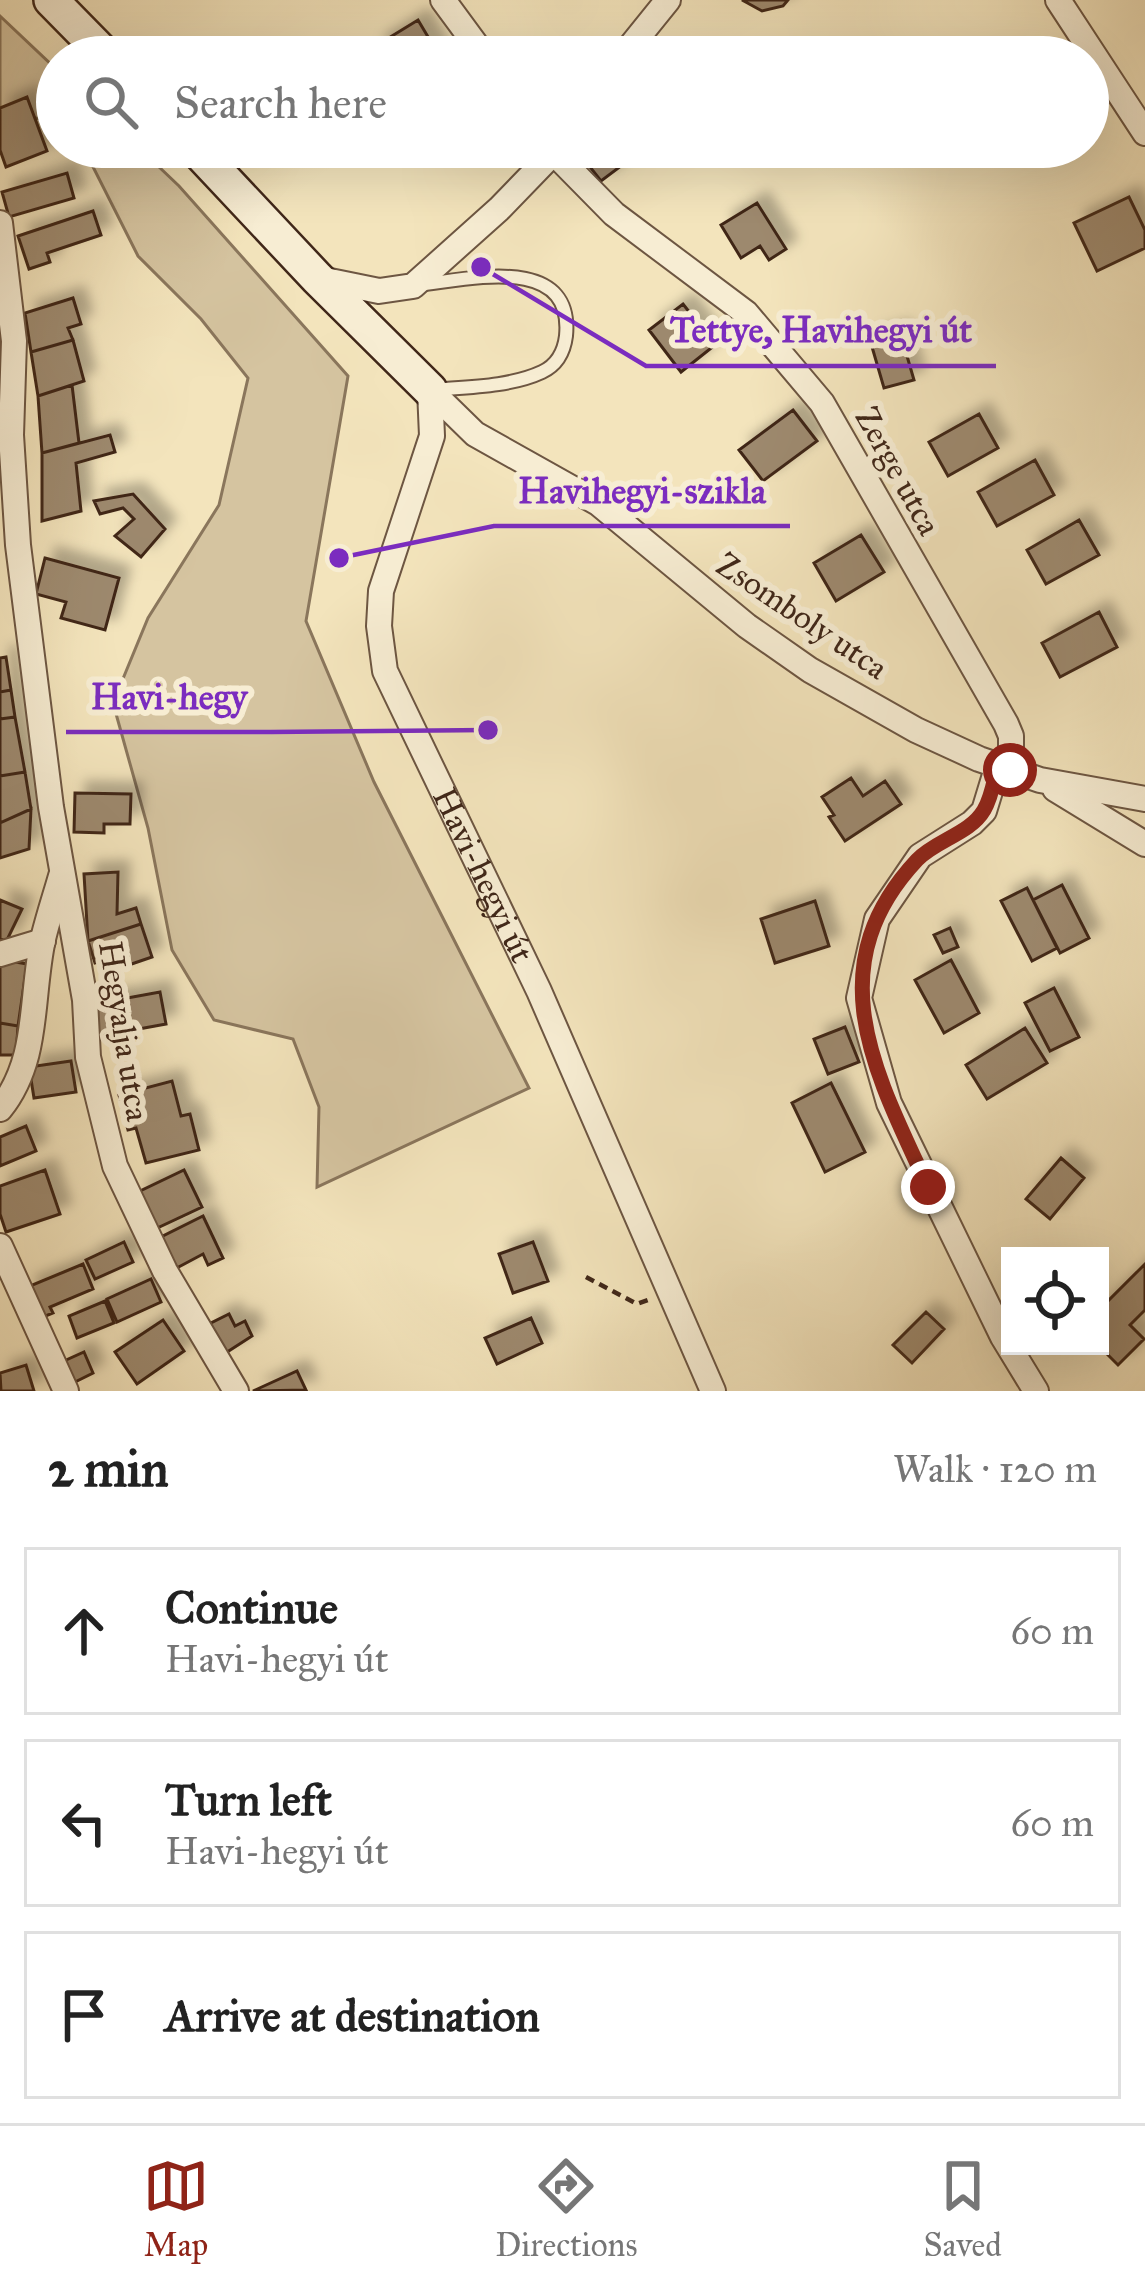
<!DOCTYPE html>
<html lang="en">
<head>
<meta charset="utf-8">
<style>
	:root { --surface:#fff; --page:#f2f2f2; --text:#222; --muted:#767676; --line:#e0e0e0; --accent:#8f2418 }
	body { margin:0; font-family:"IM FELL Great Primer",serif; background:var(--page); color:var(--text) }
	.controls { position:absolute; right:36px; bottom:36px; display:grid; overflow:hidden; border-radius:0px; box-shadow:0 12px 48px #0002 }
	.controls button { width:108px; height:108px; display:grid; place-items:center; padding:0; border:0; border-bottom:3px solid var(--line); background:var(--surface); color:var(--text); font:60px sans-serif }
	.stop { position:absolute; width:36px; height:36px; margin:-27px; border:9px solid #8f2418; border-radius:50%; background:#fff }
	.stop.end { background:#8f2418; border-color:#fff; box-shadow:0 3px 12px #0008 }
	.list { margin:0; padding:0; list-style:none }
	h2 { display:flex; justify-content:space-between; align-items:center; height:156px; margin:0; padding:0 48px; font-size:51px }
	h2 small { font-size:39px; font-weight:400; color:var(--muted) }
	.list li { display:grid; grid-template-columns:78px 1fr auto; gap:36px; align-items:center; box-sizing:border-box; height:168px; margin:0 24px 24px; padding:0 24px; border:3px solid var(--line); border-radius:0px }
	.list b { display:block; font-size:45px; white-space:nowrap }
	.list p { margin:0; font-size:39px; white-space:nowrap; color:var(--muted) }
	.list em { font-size:39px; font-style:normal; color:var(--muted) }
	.icon { flex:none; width:66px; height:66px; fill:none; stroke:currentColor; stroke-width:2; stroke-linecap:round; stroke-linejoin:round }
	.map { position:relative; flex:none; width:1145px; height:1391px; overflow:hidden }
	.search { position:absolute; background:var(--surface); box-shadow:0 12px 48px #0002; left:36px; right:36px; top:36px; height:132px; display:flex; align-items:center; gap:30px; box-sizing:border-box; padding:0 42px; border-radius:66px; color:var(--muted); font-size:45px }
	.sheet { height:732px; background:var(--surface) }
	nav { display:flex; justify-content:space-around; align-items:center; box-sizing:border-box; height:168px; border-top:3px solid var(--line); background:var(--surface); font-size:33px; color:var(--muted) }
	nav a { display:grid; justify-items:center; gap:6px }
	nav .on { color:var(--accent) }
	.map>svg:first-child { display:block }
	.green { fill:#d5c4a0; stroke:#8a765c; stroke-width:3 }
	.building { fill:#9d896e; stroke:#402719; stroke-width:3; filter:url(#shadow) }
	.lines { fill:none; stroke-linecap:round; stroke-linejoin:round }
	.lane-casing { stroke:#6d5642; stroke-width:16 }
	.street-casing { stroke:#6d5642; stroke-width:28 }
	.secondary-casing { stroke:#402719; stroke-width:38 }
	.path { stroke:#402719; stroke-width:4.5; stroke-dasharray:9 6; stroke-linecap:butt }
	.lane { stroke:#f7edd3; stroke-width:12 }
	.street { stroke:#f7edd3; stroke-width:24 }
	.secondary { stroke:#f7edd3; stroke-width:33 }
	.route { stroke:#8f2418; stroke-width:15 }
	.labels { text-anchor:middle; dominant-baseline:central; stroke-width:12; stroke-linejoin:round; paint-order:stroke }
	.street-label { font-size:33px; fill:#402719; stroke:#f7edd3 }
	.leader { fill:none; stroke:#7b2cbf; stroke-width:4.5 }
	.callout-dot { fill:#7b2cbf; stroke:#f7edd3; stroke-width:4.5 }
	.callout-label { font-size:36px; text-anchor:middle; font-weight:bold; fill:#7b2cbf; stroke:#f7edd3; stroke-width:12; stroke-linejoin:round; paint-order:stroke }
</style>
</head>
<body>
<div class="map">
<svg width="1145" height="1391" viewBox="0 0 1145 1391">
	<defs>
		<filter id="shadow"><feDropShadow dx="11" dy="-11" stdDeviation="6" flood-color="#0004"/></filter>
	</defs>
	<rect width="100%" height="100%" fill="#f3e4bc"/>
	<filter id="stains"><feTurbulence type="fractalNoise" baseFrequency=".00167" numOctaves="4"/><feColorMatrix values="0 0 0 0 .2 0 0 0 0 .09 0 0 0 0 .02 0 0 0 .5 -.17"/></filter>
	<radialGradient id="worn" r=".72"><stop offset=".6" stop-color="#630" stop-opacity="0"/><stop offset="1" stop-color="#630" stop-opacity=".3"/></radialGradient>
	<path class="green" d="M0,16L57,70V120L0,115Z
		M83,147H138L179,186L348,376L306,621L374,782L529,1088L317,1187L319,1107L293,1039L214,1020L172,950L148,828L113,703L148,618L219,505L248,378L201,319L138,256Z"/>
	<path class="building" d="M742,0H788L783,6L762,11Z
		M418,20L440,57H380L374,47Z
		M27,97L47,151L6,167L0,150V108Z
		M632,147L637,154L601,181L575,148Z
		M67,173L74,198L9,217L2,192Z
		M1129,197L1145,230V248L1097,271L1074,223Z
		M757,203L786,249L769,260L760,246L741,258L721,225Z
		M93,211L101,235L47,253L50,262L29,269L18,236Z
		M73,298L81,324L68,328L73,340L31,352L25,313Z
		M683,304L715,345L681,372L649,330Z
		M900,332L914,380L884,388L870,340Z
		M73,340L84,381L38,396L31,352Z
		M72,385L79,443L42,453L38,396Z
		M793,410L817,441L763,481L739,450Z
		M979,414L998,448L948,476L929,442Z
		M110,435L115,452L76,463L81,511L42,521V453Z
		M1035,460L1054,495L997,526L978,492Z
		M133,494L165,529L141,557L115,536L134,519L123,508L100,514L94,501Z
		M1079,520L1099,555L1046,584L1027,550Z
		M861,535L884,572L836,601L814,563Z
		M45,558L119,578L105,630L61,618L66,602L36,594Z
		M1099,612L1117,647L1060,677L1042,643Z
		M6,657L11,690L0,692V658Z
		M11,690L15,717L0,719V692Z
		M15,717L25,772L0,776V719Z
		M25,772L31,809L0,823V776Z
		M851,778L863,796L885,781L901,804L845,841L829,817L834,815L822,797Z
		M75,793L131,794L130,824H104V833L74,832Z
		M31,809L29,849L0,858V823Z
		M118,872L117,914L136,908L141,924L88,941L84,874Z
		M1062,885L1089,938L1060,953L1033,900Z
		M1027,888L1057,948L1032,961L1001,901Z
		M0,900L22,909L6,942L0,938Z
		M815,901L829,946L775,963L761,919Z
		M141,924L152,957L117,969L114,958L95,963L88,941Z
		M950,928L958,947L943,953L934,935Z
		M4,960L27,964L18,1026L0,1023V964Z
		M951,960L979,1013L944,1033L915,980Z
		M1054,988L1079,1037L1050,1051L1025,1003Z
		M160,992L166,1024L95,1037L89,1005Z
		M0,1023L18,1026L16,1055H0Z
		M845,1027L859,1062L828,1074L814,1039Z
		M1025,1028L1047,1063L987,1099L966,1065Z
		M71,1061L76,1092L34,1098L29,1067Z
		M172,1081L181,1116L190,1114L199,1150L146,1163L136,1128L128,1130L119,1095Z
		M831,1083L865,1152L825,1172L792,1103Z
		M26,1126L36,1151L0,1166V1137Z
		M1061,1158L1084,1178L1050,1219L1026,1199Z
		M45,1170L60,1214L6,1232L0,1214V1186Z
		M184,1170L202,1207L153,1230L136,1193Z
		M203,1216L223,1258L208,1265L203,1254L173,1270L157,1239Z
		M124,1242L133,1262L95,1279L86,1260Z
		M533,1242L548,1281L513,1293L499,1254Z
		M83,1264L93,1289L50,1307L53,1313L38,1319L25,1288Z
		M1145,1264V1310L1130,1325L1144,1339L1118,1365L1099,1346L1100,1309Z
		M151,1279L161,1302L117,1322L107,1299Z
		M105,1301L114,1323L77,1338L69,1316Z
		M926,1312L944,1329L912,1363L893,1345Z
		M229,1314L235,1326L245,1321L252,1336L224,1354L209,1324Z
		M531,1318L542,1343L497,1364L485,1338Z
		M163,1320L184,1351L137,1384L115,1352Z
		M84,1352L93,1373L73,1383L64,1361Z
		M26,1365L34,1391H1L0,1373Z
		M297,1371L306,1390L253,1391Z"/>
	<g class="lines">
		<g class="lane-casing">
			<path id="lane" d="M418,285C466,280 574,252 566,336C564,352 557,365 542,372C510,387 466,387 431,390"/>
		</g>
		<g class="street-casing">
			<g id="street">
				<path d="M443,0L485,57"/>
				<path d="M1058,0L1145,133"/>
				<path d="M622,57L668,0"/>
				<path d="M554,153L614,214L746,313L822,403L1006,724L1011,736V770"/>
				<path d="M0,223L14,341L11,435L18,545L51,807L85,1000L88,1057L115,1166L165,1271L236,1391"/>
				<path d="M320,279L379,291L413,286L499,209L559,147"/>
				<path id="s1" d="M430,390L432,436L381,591L379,626L385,671L539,991L713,1391"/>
				<path d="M430,390L475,434L598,503L747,626L810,670L916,730L979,759L1040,780L1145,799"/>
				<path d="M998,765L984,811L972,823L920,856L877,919L859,998L889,1103L1003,1337L1036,1391"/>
				<path d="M1055,789L1145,844"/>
				<path d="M0,954L43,941"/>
				<path d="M0,1109C40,1059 30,999 43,939C48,918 55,897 61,876"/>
				<path d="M0,1246L66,1391"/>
			</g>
		</g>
		<g class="secondary-casing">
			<path id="secondary" d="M51,0L107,57
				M194,147L317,278L430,390"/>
		</g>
		<path class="path" d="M586,1277L637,1304L648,1300"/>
		<use href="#lane" class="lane"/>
		<use href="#street" class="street"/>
		<use href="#secondary" class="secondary"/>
	</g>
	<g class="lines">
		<path class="route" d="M928,1187C876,1074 816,968 917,860C936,840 970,834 984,810C992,797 994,779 998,765L1010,770"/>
	</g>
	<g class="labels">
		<g class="street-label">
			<text transform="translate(898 471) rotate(61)">Zerge utca</text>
			<text transform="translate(802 616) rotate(34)">Zsomboly utca</text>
			<text stroke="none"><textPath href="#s1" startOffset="516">Havi-hegyi út</textPath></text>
			<text transform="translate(124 1031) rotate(81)">Hegyalja utca</text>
		</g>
	</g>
	<path class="leader" d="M481 267L646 366H996M339 558L494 526H790M488 730L271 732H66"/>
	<g class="callout-dot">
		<circle cx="481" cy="267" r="12"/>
		<circle cx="339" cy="558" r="12"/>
		<circle cx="488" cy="730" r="12"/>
	</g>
	<g class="callout-label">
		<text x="821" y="342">Tettye, Havihegyi út</text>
		<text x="642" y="503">Havihegyi-szikla</text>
		<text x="169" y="709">Havi-hegy</text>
	</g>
	<rect width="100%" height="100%" filter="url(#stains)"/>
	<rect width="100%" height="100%" fill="url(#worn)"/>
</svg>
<div class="controls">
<button><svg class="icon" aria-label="locate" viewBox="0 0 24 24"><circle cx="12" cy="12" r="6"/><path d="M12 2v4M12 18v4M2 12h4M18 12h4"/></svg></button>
</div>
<div class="stop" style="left:1010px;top:770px"></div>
<div class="stop end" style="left:928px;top:1187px"></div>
<div class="search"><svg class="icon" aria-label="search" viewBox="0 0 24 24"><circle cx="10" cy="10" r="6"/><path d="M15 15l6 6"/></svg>Search here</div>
</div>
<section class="sheet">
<h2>2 min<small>Walk · 120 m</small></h2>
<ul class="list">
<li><svg class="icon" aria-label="ahead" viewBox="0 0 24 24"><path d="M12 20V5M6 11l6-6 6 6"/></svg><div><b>Continue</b><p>Havi-hegyi út</p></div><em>60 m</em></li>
<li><svg class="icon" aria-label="left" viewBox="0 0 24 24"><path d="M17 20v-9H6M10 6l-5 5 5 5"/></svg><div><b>Turn left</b><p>Havi-hegyi út</p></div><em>60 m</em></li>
<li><svg class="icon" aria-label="arrive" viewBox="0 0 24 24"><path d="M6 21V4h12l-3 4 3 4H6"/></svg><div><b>Arrive at destination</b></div></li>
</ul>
</section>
<nav>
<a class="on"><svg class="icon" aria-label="map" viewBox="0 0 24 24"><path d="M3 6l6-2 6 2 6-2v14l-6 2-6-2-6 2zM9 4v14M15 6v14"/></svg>Map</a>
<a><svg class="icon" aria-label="directions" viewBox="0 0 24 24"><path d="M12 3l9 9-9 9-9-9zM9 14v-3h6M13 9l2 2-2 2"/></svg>Directions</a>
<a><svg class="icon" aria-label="saved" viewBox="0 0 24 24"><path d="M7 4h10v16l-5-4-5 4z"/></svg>Saved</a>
</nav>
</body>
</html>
